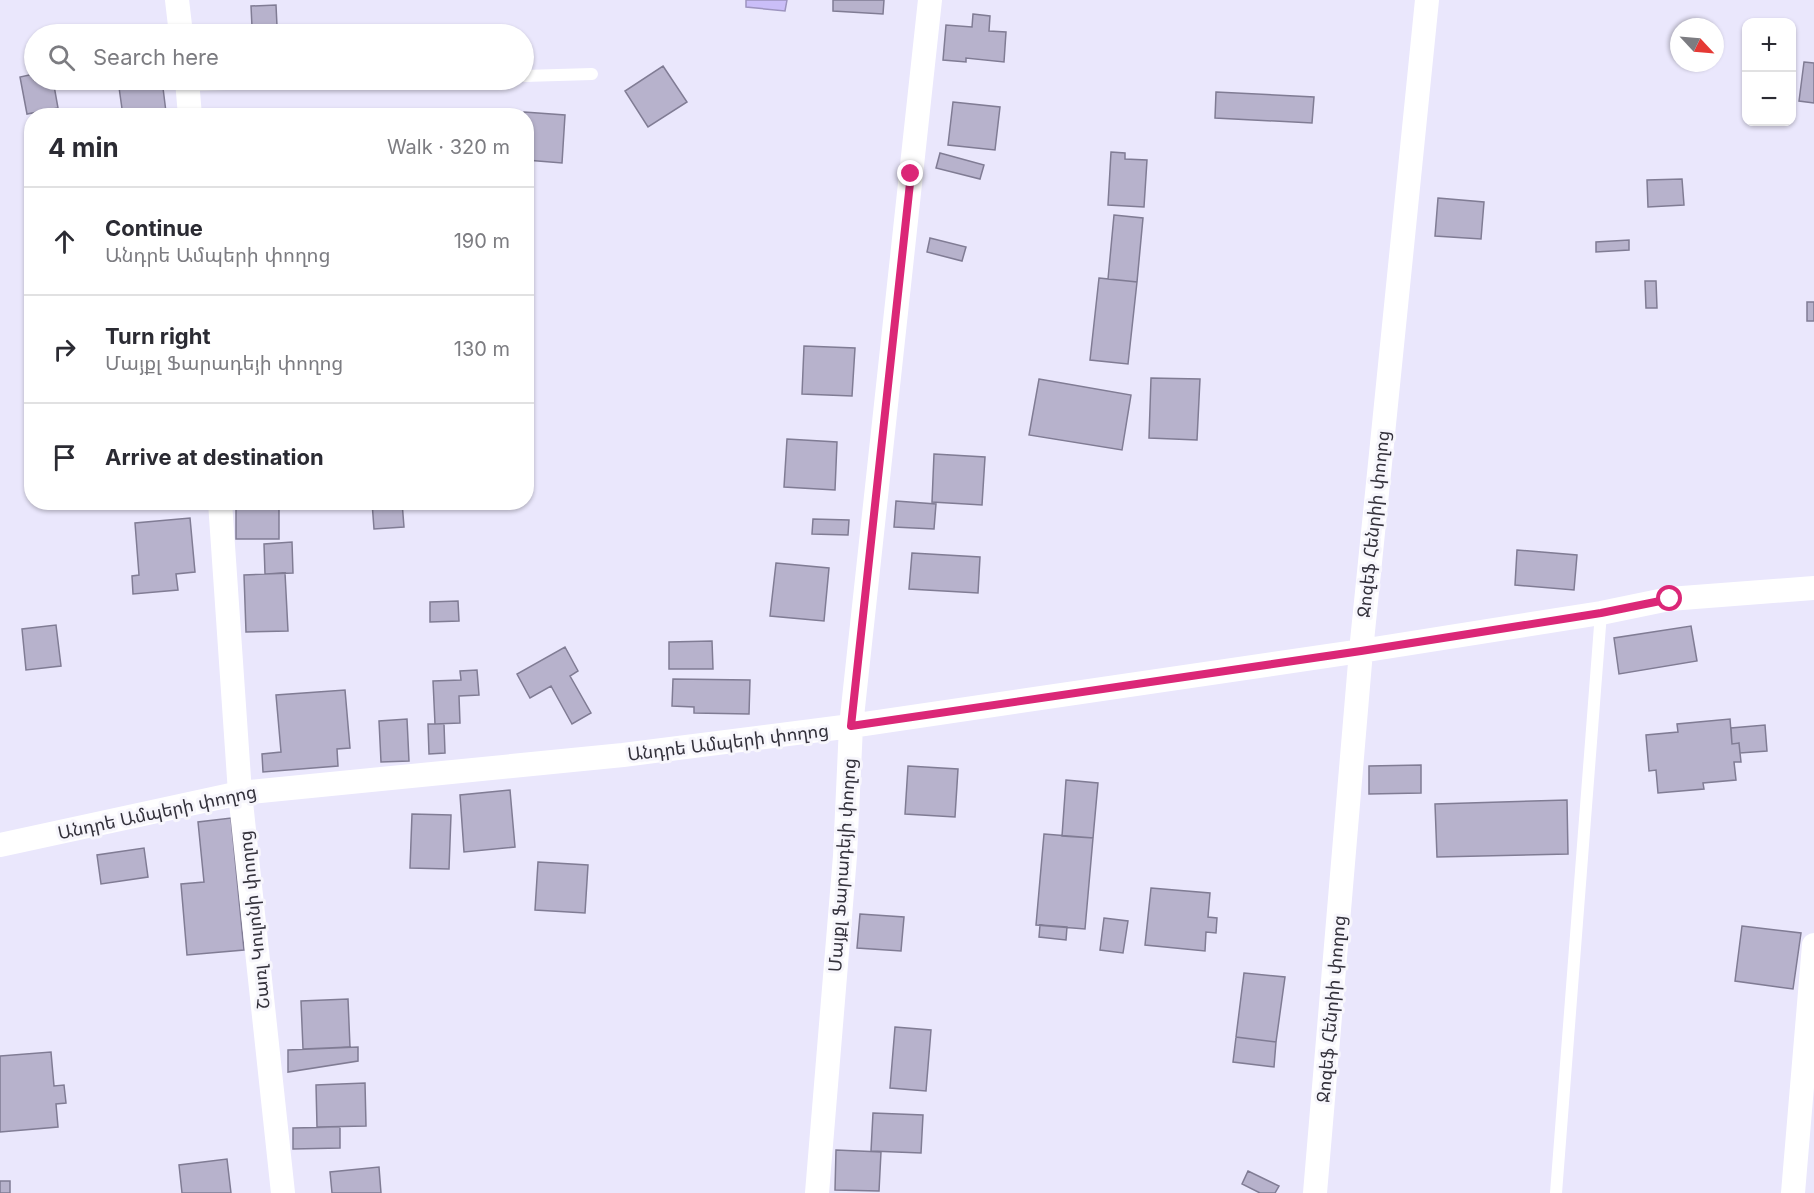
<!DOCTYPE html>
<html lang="en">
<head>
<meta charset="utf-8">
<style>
	:root { --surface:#fff; --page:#f2f2f3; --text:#2b2b33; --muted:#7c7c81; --line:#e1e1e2 }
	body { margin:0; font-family:Inter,"Noto Sans Armenian",sans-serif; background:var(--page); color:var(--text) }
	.controls { position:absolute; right:18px; top:18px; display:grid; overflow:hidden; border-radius:12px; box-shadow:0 2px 4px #0004 }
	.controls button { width:54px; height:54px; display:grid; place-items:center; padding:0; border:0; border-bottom:2px solid var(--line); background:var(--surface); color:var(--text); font:30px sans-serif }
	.compass { position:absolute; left:1670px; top:18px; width:54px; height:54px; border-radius:50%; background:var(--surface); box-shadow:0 2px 4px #0004; rotate:116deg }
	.stop { position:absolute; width:18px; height:18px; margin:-14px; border:4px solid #db2777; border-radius:50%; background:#fff }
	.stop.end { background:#db2777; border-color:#fff; box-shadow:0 2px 6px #0008 }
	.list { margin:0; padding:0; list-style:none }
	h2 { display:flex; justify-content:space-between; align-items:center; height:78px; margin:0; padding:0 24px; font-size:26px }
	h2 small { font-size:20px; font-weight:400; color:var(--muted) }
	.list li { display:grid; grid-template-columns:39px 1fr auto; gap:18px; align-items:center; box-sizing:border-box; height:108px; padding:0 24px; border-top:2px solid var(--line) }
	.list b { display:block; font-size:22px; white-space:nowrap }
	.list p { margin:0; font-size:20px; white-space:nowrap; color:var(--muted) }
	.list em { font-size:20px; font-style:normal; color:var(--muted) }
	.icon { flex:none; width:33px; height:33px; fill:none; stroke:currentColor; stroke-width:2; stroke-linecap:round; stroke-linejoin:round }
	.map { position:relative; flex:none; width:1814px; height:1193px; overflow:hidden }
	.search { position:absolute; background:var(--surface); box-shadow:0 2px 4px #0004; left:24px; top:24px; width:510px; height:66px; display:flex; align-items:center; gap:15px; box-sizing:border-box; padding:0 21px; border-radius:33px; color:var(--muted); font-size:22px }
	.panel { position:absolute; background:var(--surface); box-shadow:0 2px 4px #0004; left:24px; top:108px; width:510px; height:402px; border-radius:24px }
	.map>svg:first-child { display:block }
	.water { fill:#cabef8; stroke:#9d94bf; stroke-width:1.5 }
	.building { fill:#b7b2cc; stroke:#807c94; stroke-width:1.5 }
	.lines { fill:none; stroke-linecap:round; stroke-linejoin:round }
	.service { stroke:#fff; stroke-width:12 }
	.minor { stroke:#fff; stroke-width:24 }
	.route { stroke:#db2777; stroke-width:8 }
	.labels { text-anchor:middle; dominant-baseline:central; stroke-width:6; stroke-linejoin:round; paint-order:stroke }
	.street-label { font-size:18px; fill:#33313b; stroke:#f7f6fc }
</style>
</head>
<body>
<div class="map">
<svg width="1814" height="1193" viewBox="0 0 1814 1193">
	<rect width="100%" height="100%" fill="#eae7fc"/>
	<path class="water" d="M746,0H787L785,11L746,7Z"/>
	<path class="building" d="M833,0H884L883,14L833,11Z
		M276,5L277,26L297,25L298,34H233V27H252L251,6Z
		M973,14L990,16L989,31L1006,32L1004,62L966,58V62L943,60L946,25L972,27Z
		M1804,62L1814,63V103L1799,101Z
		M663,66L687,102L648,127L625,91Z
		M34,74V80H53L58,108L27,114L20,77Z
		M118,80H162L166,112L123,116Z
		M1216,92L1314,97L1312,123L1215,118Z
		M953,102L1000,107L995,150L948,145Z
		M524,112L565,115L562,163L526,160V116H524Z
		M1111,152L1125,153V159L1147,160L1144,207L1108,205Z
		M940,153L984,165L980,179L936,168Z
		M1682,179L1684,205L1648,207L1647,180Z
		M1438,198L1484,202L1481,239L1435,236Z
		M1114,215L1143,218L1137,282L1108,279Z
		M930,238L966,247L962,261L927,252Z
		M1629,240V250L1596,252V242Z
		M1099,278L1137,282L1128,364L1090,360Z
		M1645,281H1656L1657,308H1646Z
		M1807,302H1814V321H1807Z
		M804,346L855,348L852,396L802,394Z
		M1151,378L1200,379L1197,440L1149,438Z
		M1039,379L1131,395L1122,450L1029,435Z
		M787,439L837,442L835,490L784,487Z
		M934,454L985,457L982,505L932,502Z
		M896,501L936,504L934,529L894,527Z
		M155,502H186L156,505Z
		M236,502H291V504H279V539H236Z
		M372,502H402L404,527L374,529Z
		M190,518L195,572L176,574L178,590L133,594L132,576L139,575L135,523Z
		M813,519L849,520L848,535L812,534Z
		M292,542L293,573L265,574L264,544Z
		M1517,550L1577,555L1574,590L1515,585Z
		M912,553L980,557L978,593L909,589Z
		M776,563L829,568L824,621L770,616Z
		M285,573L288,631L246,632L244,575Z
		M458,601L459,621L430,622V602Z
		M56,625L61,666L26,670L22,629Z
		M1691,626L1697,661L1619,674L1614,638Z
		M712,641L713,669H669V642Z
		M565,647L578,671L570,676L591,713L572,724L551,686L530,698L517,674Z
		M477,670L479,695L459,696L460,723L435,724L433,681L461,680L460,671Z
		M673,679L750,680L749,714L694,713V707L672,706Z
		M345,690L350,748L337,749L338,766L263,772L262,754L281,752L276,695Z
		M407,719L409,761L381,762L379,721Z
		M1730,719L1732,744L1739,743L1741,762H1734L1736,780L1703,783L1704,789L1658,793L1656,770L1649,771L1646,735L1678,732L1677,724Z
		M428,724H444L445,753L429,754Z
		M1765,725L1767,751L1740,753L1739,743L1732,744L1731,728Z
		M1421,765V793L1369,794V766Z
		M908,766L958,769L955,817L905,814Z
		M1066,780L1098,783L1093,838L1062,836Z
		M510,790L515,847L464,852L460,795Z
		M1567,800L1568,854L1437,857L1435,804Z
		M412,814L451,815L449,869L410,868Z
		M231,818L244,950L187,955L181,884L204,882L198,822Z
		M1044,834L1093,838L1085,929L1036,925Z
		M144,848L148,877L101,884L97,855Z
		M538,862L588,865L585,913L535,910Z
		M1151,888L1210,893L1208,917L1217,918L1216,933L1206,932L1205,951L1145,945Z
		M860,914L904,917L901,951L857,948Z
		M1104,918L1128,921L1123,953L1100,950Z
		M1040,925L1067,927L1066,940L1039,937Z
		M1742,926L1801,933L1793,989L1735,981Z
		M1244,973L1285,977L1276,1042L1236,1037Z
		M348,999L350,1047L303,1049L301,1001Z
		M895,1027L931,1030L926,1091L890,1088Z
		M1236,1037L1276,1042L1274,1067L1233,1062Z
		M358,1047V1061L288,1072V1050Z
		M51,1052L54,1086L64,1085L66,1103L56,1104L58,1127L0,1132V1056Z
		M365,1083L366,1126L317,1127L316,1085Z
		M873,1113L923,1115L921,1153L871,1151Z
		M340,1127V1148L293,1149V1128Z
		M836,1150L881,1152L879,1191L835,1190Z
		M227,1159L231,1193H182L179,1165Z
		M379,1167L381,1193H332L330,1172Z
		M1248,1171L1279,1186L1275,1193H1260L1242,1184Z
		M0,1181H10V1193H0Z"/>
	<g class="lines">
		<path class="service" d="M524,76L592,74
			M187,85L389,80
			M1556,1193L1601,613"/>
		<path class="minor" d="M177,0L181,34
			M187,80L190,116
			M220,502L240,793L283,1193
			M0,845L240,793L623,755L851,726L1361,651L1601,613L1669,599L1814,588
			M817,1193L845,856L851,726L930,0
			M1315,1193L1361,651L1427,0
			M1793,1193L1814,945"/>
	</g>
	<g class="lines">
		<path class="route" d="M911,174L851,726L1361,651L1601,613L1670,599"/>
	</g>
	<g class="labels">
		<g class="street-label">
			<text transform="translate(1373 524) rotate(-84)">Ջոզեֆ Հենրիի փողոց</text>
			<text transform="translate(728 742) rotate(-7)">Անդրե Ամպերի փողոց</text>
			<text transform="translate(157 812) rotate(-12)">Անդրե Ամպերի փողոց</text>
			<text transform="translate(842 865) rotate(-86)">Մայքլ Ֆարադեյի փողոց</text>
			<text transform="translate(254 920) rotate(-96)">Շառլ Կուլոնի փողոց</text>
			<text transform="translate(1331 1009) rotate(-85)">Ջոզեֆ Հենրիի փողոց</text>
		</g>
	</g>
</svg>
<div class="controls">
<button>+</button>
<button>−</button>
</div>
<svg class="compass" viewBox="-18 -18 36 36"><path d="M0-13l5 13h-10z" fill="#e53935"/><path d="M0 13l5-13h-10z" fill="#7c7c81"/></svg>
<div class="stop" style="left:1670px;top:599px"></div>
<div class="stop end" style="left:911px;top:174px"></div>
<div class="search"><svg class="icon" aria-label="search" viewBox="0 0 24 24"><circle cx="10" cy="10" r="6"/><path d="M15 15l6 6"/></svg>Search here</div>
<section class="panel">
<h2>4 min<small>Walk · 320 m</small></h2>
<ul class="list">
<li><svg class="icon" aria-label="ahead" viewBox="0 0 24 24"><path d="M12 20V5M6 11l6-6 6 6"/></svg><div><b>Continue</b><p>Անդրե Ամպերի փողոց</p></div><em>190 m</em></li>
<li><svg class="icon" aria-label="right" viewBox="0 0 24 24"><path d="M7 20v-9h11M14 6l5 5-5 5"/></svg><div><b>Turn right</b><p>Մայքլ Ֆարադեյի փողոց</p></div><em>130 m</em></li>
<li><svg class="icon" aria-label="arrive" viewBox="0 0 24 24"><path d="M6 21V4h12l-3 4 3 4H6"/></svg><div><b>Arrive at destination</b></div></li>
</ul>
</section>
</div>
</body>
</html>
